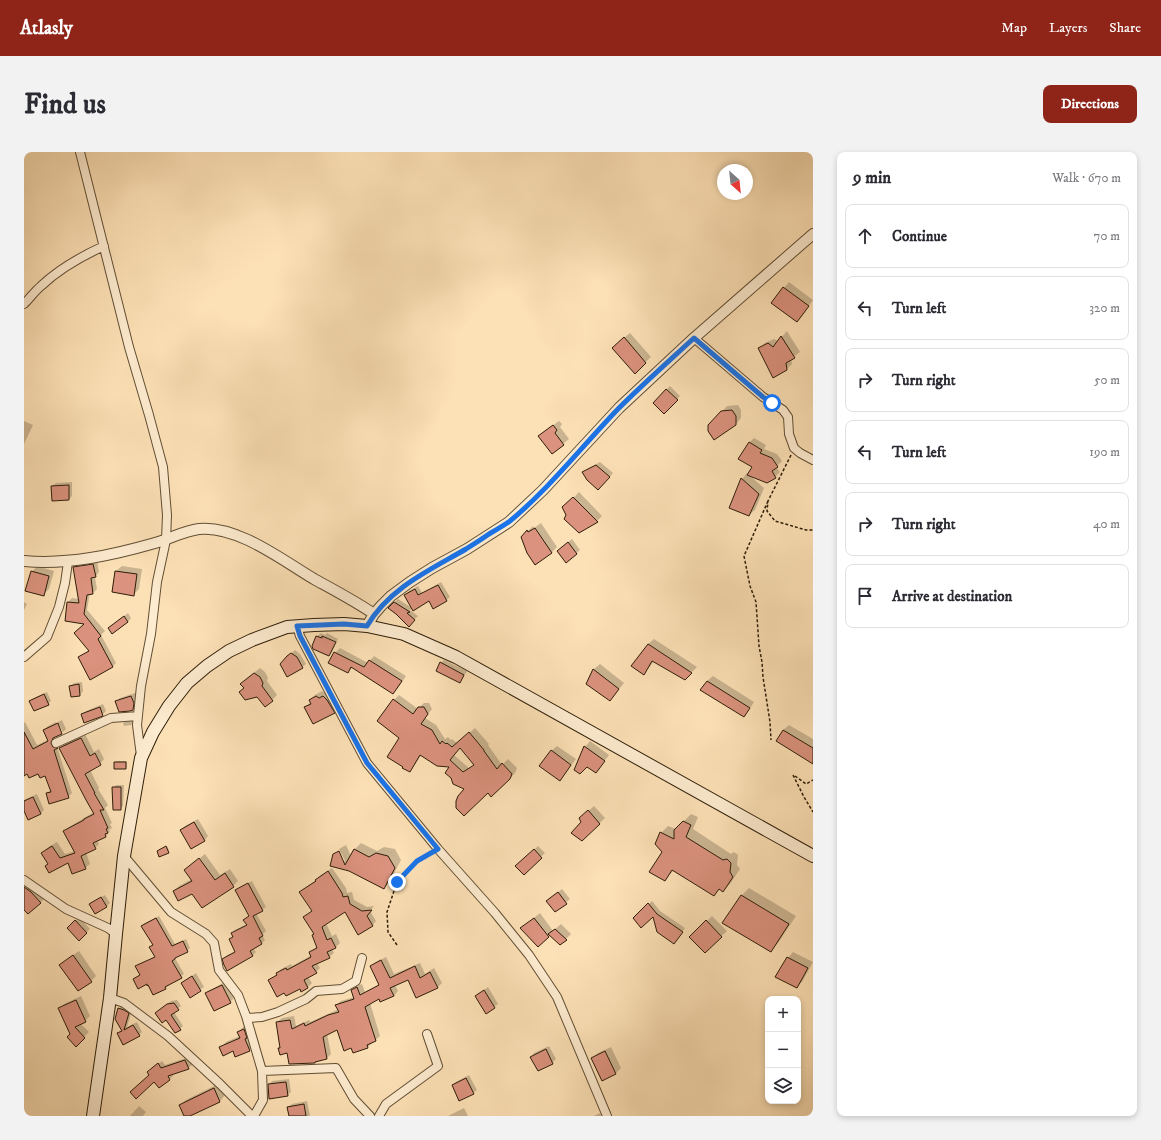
<!DOCTYPE html>
<html lang="en">
<head>
<meta charset="utf-8">
<style>
	:root { --surface:#fff; --page:#f2f2f3; --text:#2b2b33; --muted:#7c7c81; --line:#e1e1e2; --accent:#8f2418 }
	body { margin:0; font-family:"IM FELL DW Pica",serif; background:var(--page); color:var(--text) }
	.controls { position:absolute; right:12px; bottom:12px; display:grid; overflow:hidden; border-radius:8px; box-shadow:0 2px 6px #0003 }
	.controls button { width:36px; height:36px; display:grid; place-items:center; padding:0; border:0; border-bottom:1px solid var(--line); background:var(--surface); color:var(--text); font:20px sans-serif }
	.compass { position:absolute; left:693px; top:12px; width:36px; height:36px; border-radius:50%; background:var(--surface); box-shadow:0 2px 6px #0003; rotate:153deg }
	.stop { position:absolute; width:12px; height:12px; margin:-9px; border:3px solid #1a73e8; border-radius:50%; background:#fff }
	.stop.end { background:#1a73e8; border-color:#fff; box-shadow:0 1px 4px #0008 }
	.list { margin:0; padding:0; list-style:none }
	h2 { display:flex; justify-content:space-between; align-items:center; height:52px; margin:0; padding:0 16px; font-size:17px }
	h2 small { font-size:13px; font-weight:400; color:var(--muted) }
	.list li { display:grid; grid-template-columns:26px 1fr auto; gap:12px; align-items:center; box-sizing:border-box; height:64px; margin:0 8px 8px; padding:0 8px; border:1px solid var(--line); border-radius:8px }
	.list b { display:block; font-size:15px; white-space:nowrap }
	.list em { font-size:13px; font-style:normal; color:var(--muted) }
	.icon { flex:none; width:22px; height:22px; fill:none; stroke:currentColor; stroke-width:2; stroke-linecap:round; stroke-linejoin:round }
	.map { position:relative; flex:none; width:789px; height:964px; overflow:hidden; border-radius:8px }
	header { display:flex; align-items:center; gap:24px; box-sizing:border-box; height:56px; padding:0 20px; background:var(--accent); color:#fff }
	header strong { font-size:19px }
	nav { display:flex; gap:22px; margin-inline-start:auto; font-size:14px }
	.intro { display:flex; align-items:center; justify-content:space-between; box-sizing:border-box; height:96px; padding:0 24px }
	h1 { margin:0; font-size:28px }
	.button { padding:10px 18px; border-radius:8px; background:var(--accent); color:#fff; font-size:14px; font-weight:700 }
	main { display:flex; gap:24px; padding:0 24px }
	aside { flex:1; background:var(--surface); border-radius:8px; box-shadow:0 2px 6px #0003 }
	.map>svg:first-child { display:block }
	.shadow { fill:#0003; fill-rule:evenodd }
	.building { fill:#db927e; stroke:#2d1d08; fill-rule:evenodd }
	.lines { fill:none; stroke-linecap:round; stroke-linejoin:round }
	.minor-casing { stroke:#614e34; stroke-width:10 }
	.tertiary-casing { stroke:#614e34; stroke-width:12 }
	.secondary-casing { stroke:#2d1d08; stroke-width:14 }
	.path { stroke:#2d1d08; stroke-width:1.5; stroke-dasharray:3 2; stroke-linecap:butt }
	.minor { stroke:#feecd0; stroke-width:8 }
	.tertiary { stroke:#feecd0; stroke-width:10 }
	.secondary { stroke:#feecd0; stroke-width:12 }
	.route { stroke:#1a73e8; stroke-width:5 }
</style>
</head>
<body>
<header>
<strong>Atlasly</strong>
<nav><a>Map</a><a>Layers</a><a>Share</a></nav>
</header>
<div class="intro"><h1>Find us</h1><a class="button">Directions</a></div>
<main>
<div class="map">
<svg width="789" height="964" viewBox="0 0 789 964">
	<rect width="100%" height="100%" fill="#fde1b6"/>
	<filter id="stains"><feTurbulence type="fractalNoise" baseFrequency=".005" numOctaves="4"/><feColorMatrix values="0 0 0 0 .2 0 0 0 0 .09 0 0 0 0 .02 0 0 0 .5 -.17"/></filter>
	<radialGradient id="worn" r=".72"><stop offset=".6" stop-color="#630" stop-opacity="0"/><stop offset="1" stop-color="#630" stop-opacity=".3"/></radialGradient>
	<path class="shadow" d="M765,130L789,148L778,164L773,169L760,136Z
		M763,179L776,200L767,207L768,212L762,218L735,197L741,191L750,187L754,189Z
		M606,181L627,205L611,220L595,190Z
		M646,234L656,244L640,261L630,251Z
		M714,253L717,258V266L712,272L685,273L703,254Z
		M0,269L9,273L0,292Z
		M535,269L538,272L536,275L545,287L528,301L521,279Z
		M730,286L742,293L740,297L753,302L758,309L752,315L756,320L751,325L726,324L740,336L731,358L725,363L718,327L723,321L725,323L729,315L726,290Z
		M576,310L589,321L578,334L560,320L563,317Z
		M48,330V344L45,347L28,334L32,331Z
		M555,340L578,364L573,369L543,363L540,356Z
		M517,371L533,395L527,401L498,385L509,374L510,376Z
		M548,387L556,398L543,410L537,396Z
		M73,409L75,420L71,425L73,437L69,441H66L63,458L81,479L77,483L92,511L89,514L55,505L65,498L62,471L42,468L44,450L48,446L55,447L50,415L54,411Z
		M13,414L30,419L25,437L19,443L8,420Z
		M98,414L118,417L115,437L109,443L92,419Z
		M417,430L426,445L422,448H406L381,443L385,439L394,434L398,441Z
		M374,447L388,456L386,458L394,464L385,473L365,456Z
		M0,450L3,452L0,458Z
		M104,461L107,466L104,470L85,476Z
		M297,481L301,483L303,481L314,487L308,500L305,503L293,484Z
		M630,487L673,515L661,527L630,509L625,516L620,522L609,514L624,492Z
		M316,496L344,511L350,504L382,524L374,536L369,541L329,515L324,520L311,501Z
		M271,498L276,502L282,512L278,515L264,504Z
		M420,508L443,519L439,526L436,530L417,511Z
		M576,512L600,531L591,542L563,531L570,517Z
		M236,516L241,520L244,526L243,529L253,543L248,548L234,544L221,536L222,527Z
		M689,524L730,550L725,558L720,564L683,529Z
		M58,530L59,539L56,543L46,534L50,531Z
		M298,539L301,541L315,555L310,560L281,555L287,550L286,548L291,543Z
		M23,540L27,549L24,552L7,549L10,546Z
		M111,541L113,547L112,553L109,557L93,549L96,546Z
		M375,543L394,557L400,551H405L408,557L401,566L412,573L421,587L424,585L427,588L428,587L433,591L451,576L465,592L464,593L478,613L484,607L493,616L491,621L486,626L464,640L442,636L427,615L398,602L390,614L385,619L376,585L370,548ZM436,595L451,612L445,616L430,603Z
		M79,552L82,559L78,563L58,562L62,559Z
		M38,568L42,577L39,580L34,570Z
		M108,569V572L107,573L100,574L99,571L101,570Z
		M1,570L13,593L24,588L20,578L24,574L32,570L37,581H38L31,584L30,586L48,641L44,645L23,641L27,638L21,623L14,620L4,621L0,623V571Z
		M765,573L789,587V610L759,578Z
		M61,582L70,600L75,597L80,607L76,612L66,618L75,636L74,637L84,653L81,656L88,671L86,672L88,676L85,678L86,679L82,684L73,688L75,692L71,696L62,700L66,712L61,716L44,710L22,714L25,711L19,701L23,696L33,690L41,702L51,699L40,680L45,675L70,660L36,596L41,592Z
		M566,589L585,603L572,620L563,614L561,595Z
		M533,594L552,607L541,622L536,628L527,599Z
		M93,609H103V615L102,616L91,611Z
		M92,633H100L99,654L96,657L89,636Z
		M13,642L20,658L17,661L5,667L0,657V648Z
		M570,654L581,666L558,688L562,661Z
		M667,662L674,665L669,677L707,702L710,700L714,703L713,713L716,717L706,732L699,739L696,737L690,743L650,718L641,728L640,699L637,681L644,674L652,677Z
		M174,667L184,684L181,688L168,695L157,678L161,674Z
		M337,691L353,699L360,695L371,697L377,708L366,729L359,736L325,718L310,703L314,699L318,709H321L315,697L322,693L327,704L330,698Z
		M143,694L145,698L144,700L134,699Z
		M514,694L521,701L500,721L493,714Z
		M181,702L196,723L206,717L214,729L209,734L168,740L150,739L155,734L168,727L161,718Z
		M308,716L322,736L323,741L328,740L330,748L343,755L350,754L346,759L352,769L348,774L321,759L302,771L308,784L312,782L316,791L312,795L308,797L310,801L305,805L293,811L296,816L292,820L284,825L288,831L284,835H276L261,840L245,829L253,822L257,817L267,812L268,814L288,803L286,800L294,794L290,782L280,765L289,758L277,740L281,736L292,728L297,723Z
		M228,729L242,755L238,758L232,761L242,779L238,783L241,788L238,791L229,796L232,800L228,804L200,807L203,803L212,799L206,787L209,784L208,781L211,778L223,772L221,768L226,764L213,738L216,735Z
		M5,733L10,736L20,747L16,751L0,756V737Z
		M725,736L772,764L754,791L746,798L699,770L718,743Z
		M538,737L546,747L531,759L527,746Z
		M81,743L86,751L82,755L67,752L70,749Z
		M628,749L636,759L661,776L650,791L630,763L611,766Z
		M516,761L529,779L537,772L547,782L542,787L526,782L514,794L497,776Z
		M135,764L151,792L162,787L166,796L163,799L154,803L151,806L160,822L141,836L110,827L117,822L113,814L116,812L132,804L127,795L129,792L118,774L121,771Z
		M688,764L703,779L681,799L667,785Z
		M55,765L66,777L55,787L44,776Z
		M55,799L72,824L67,829L37,813L42,808Z
		M769,800L789,810L778,830L772,835L764,806Z
		M362,805L370,822L396,811L401,822L410,816L418,831L413,836L385,827L371,833L374,839L370,844L356,846L346,851L356,884L344,895L330,900L328,895L314,877L303,882L307,902L303,906L293,908L291,910L255,897L257,895L253,870L258,866L270,864L272,874L285,868L286,870L315,857L312,853L317,849L330,845L328,839L332,834L338,832L341,840L356,832L347,814L352,810Z
		M172,821L180,835L167,844L158,831Z
		M201,830L210,846L206,850L182,841L186,838Z
		M464,835L474,852L463,860L452,844Z
		M57,844L66,864L61,869L56,871L65,880L52,893L35,857L40,852Z
		M153,848L157,854L150,860L159,874L152,880L135,858L147,849Z
		M98,853L108,858L103,875L113,870L118,880L115,883L94,881L98,878L95,857Z
		M225,872L231,892L225,898L197,896L202,890L216,884L214,880L219,875Z
		M525,894L532,907L528,911L514,918L507,905L510,901Z
		M587,895L597,916L592,921L578,928L568,906L574,901Z
		M165,905L168,913L164,916L148,922L149,924L135,935L126,923L127,917L138,909L141,913Z
		M445,923L453,938L449,941L429,933L432,930Z
		M265,927L267,940L263,943L245,933L248,929Z
		M196,931L201,943L196,949L164,964H161L156,953L162,948Z
		M283,949L286,964H266L264,955L268,952Z
		M115,954L122,960L119,964H106Z
		M440,956L444,964H424Z
		M576,961L577,964H570Z"/>
	<path class="building" d="M759,135L785,154L773,170L747,151Z
		M757,184L771,206L762,211L763,218L749,226L734,196L744,191L749,195Z
		M600,185L622,211L611,222L588,196Z
		M642,237L654,248L640,262L629,251Z
		M708,258L712,264V273L690,288L684,279V273L697,259Z
		M529,273L533,278L531,281L540,293L528,302L514,284Z
		M725,290L738,298L736,301L748,306L754,315L748,319L752,326L743,331L723,323L728,315L714,307Z
		M572,313L586,325L574,338L563,328L558,320Z
		M717,326L735,342L725,364L705,356Z
		M45,333V348L28,349L27,334Z
		M549,345L574,370L555,381L540,367L542,363L538,355Z
		M511,376L528,401L511,413L503,401L497,385L503,378L504,380Z
		M544,390L553,402L542,411L533,399Z
		M69,412L72,425L67,426L69,442L63,443L60,462L77,484L74,487L89,515L66,528L54,505L65,499L50,481L60,472L41,469L43,450L55,451L49,415Z
		M7,419L25,424L20,444L1,439Z
		M91,419L113,422L110,444L88,440Z
		M414,433L423,449L409,457L405,449L389,459L380,443L391,437L394,443Z
		M370,450L386,460L383,461L391,468L385,475L372,462L364,456Z
		M100,464L104,470L88,482L84,476Z
		M292,484L298,486V484L312,490L305,504L289,497L288,494Z
		M624,492L668,521L661,528L628,509L620,523L607,514Z
		M310,500L340,515L345,508L378,529L369,542L327,515L324,521L304,511Z
		M267,501L273,505L279,516L263,525L256,512L263,504Z
		M416,510L440,523L436,531L412,519Z
		M569,517L595,537L586,549L562,532Z
		M230,521L236,525L239,531L238,534L249,549L241,555L233,545L221,548L215,540L220,536L216,532Z
		M683,529L726,556L720,565L676,538Z
		M55,532L56,544L47,545L45,534Z
		M20,542L25,553L10,559L5,549Z
		M107,544L110,551L109,558L106,559L95,560L91,549Z
		M292,544L295,546L299,544L303,548L311,561L289,572L280,555L287,552L285,548Z
		M369,547L389,562L394,555H400L404,562L397,572L408,578L416,592L418,589L422,592L423,591L428,595L445,580L460,598V599L473,617L478,611L488,622L486,627L467,645L464,641L440,664L432,656V649L434,644L440,637L429,632L427,626L421,621L425,615L413,614L396,603L386,620L378,616L379,615L363,605L375,586L353,569ZM436,596L450,613L439,620L426,608Z
		M76,555L79,564L60,571L57,562Z
		M34,571L38,582L29,586L27,591L29,595L34,596L30,598L45,646L25,652L22,641L27,640L21,624L16,626L14,622L5,626L3,622L0,624V580L9,597L24,589L19,578Z
		M759,578L789,596V612L752,589Z
		M57,586L66,604L71,601L77,613L61,622L71,641H70L80,658H76L84,676L82,677L84,681L81,682L82,685L69,691L72,697L57,704L62,717L48,722L44,711L25,721L21,714L24,712L17,701L28,694L36,706L51,701L39,679L60,668V667L70,662L62,648L35,596Z
		M560,594L581,609L572,621L563,615L556,622L550,618Z
		M527,598L547,613L536,629L515,614Z
		M90,610H102V617H90Z
		M88,635H97V658H89Z
		M9,645L17,662L4,668L0,659V649Z
		M564,658L576,672L558,689L547,681L557,670L555,666Z
		M659,669L667,673L662,685L699,708L703,707L707,711L706,720L709,725L699,740L695,737L690,744L648,718L641,729L625,720L638,700L631,692L636,680L650,687V678Z
		M170,670L181,689L167,697L156,678Z
		M142,694L145,701L135,705L133,699Z
		M330,697L345,705L352,701L364,704L371,716L360,737L325,719L306,714L309,702L315,699L321,713Z
		M510,697L518,706L500,723L491,714Z
		M175,706L191,728L201,721L210,735L178,756L168,742L154,749L149,739L168,729L160,718Z
		M304,719L318,741L319,745L324,744L326,752L338,759L348,758L343,764L349,774L334,783L321,760L298,775L303,788L307,786L312,796L303,800L306,806L288,814L293,821L280,828L284,836L277,840L276,837L262,844L260,841L253,845L244,828L253,823L252,821L262,816L263,818L287,805L285,800L293,796L288,783L290,782L279,765L288,759L275,740L292,729L291,728Z
		M224,731L239,759L229,764L239,784L235,786L238,792L226,799L229,804L203,819L200,813L198,807L211,800L205,787L209,785L207,781L223,773L219,768L225,764L211,738Z
		M0,735L7,740L17,751L4,762L0,758Z
		M534,740L543,752L531,760L522,749Z
		M717,743L765,772L747,800L698,771Z
		M77,745L83,755L71,762L65,752Z
		M624,751L633,762L659,780L650,792L633,780L629,765L617,776L609,766Z
		M132,766L148,794L159,789L164,800L151,806V807L148,809L158,826L141,835L142,837L129,843L124,833L123,834V832L114,837L109,827L116,823L111,814L131,805L125,795L129,793L117,774Z
		M510,766L525,785L514,795L496,776Z
		M51,768L63,781L55,789L43,776Z
		M682,768L698,785L681,801L665,785Z
		M531,777L543,788L536,793L524,782Z
		M49,803L68,830L54,839L35,813Z
		M763,805L784,816L773,836L751,825Z
		M357,808L366,826L391,814L396,826L406,820L414,836L392,846L384,828L366,836L370,844L356,850L355,847L341,855L352,889L343,893L344,896L329,901L327,896L320,899L313,878L299,885L303,907L291,910V911L265,912L263,901L256,903L254,896H256L252,870L266,868L268,877L280,871L281,874L304,863L315,860L311,853L330,847L327,838L333,835L336,843L355,833L346,814Z
		M168,824L177,839L166,846L157,831Z
		M198,833L207,851L190,859L181,841Z
		M460,838L471,856L462,862L451,844Z
		M52,848L62,870L51,875L61,886L52,895L43,885L46,882L34,856Z
		M150,851L155,858L147,863L157,878L151,881L142,868L138,871L131,861L143,852Z
		M94,856L100,858L105,861L100,878L109,873L116,884L99,893L93,881L98,879L91,867Z
		M220,877L223,886L221,887L226,899L211,905L209,899L199,904L195,895L216,886L213,880Z
		M522,897L529,912L514,919L506,905Z
		M581,899L592,922L578,929L567,906Z
		M161,908L165,917L144,924L146,928L135,936L130,930L112,947L106,940L125,923L123,920L134,911L137,916Z
		M442,926L450,942L435,949L428,933Z
		M262,930L264,944L245,947L244,932Z
		M190,936L196,950L166,964H160L155,953Z
		M280,952L282,964H265L263,955Z"/>
	<g class="lines">
		<g class="minor-casing">
			<path id="minor" d="M56,0L105,195L125,263L139,315L143,363L142,388L133,430L127,482L117,534L113,573L117,604
				M0,152C6,146 11,139 17,134C35,117 58,104 80,94
				M670,186L739,245L759,258L764,265L765,282L770,296L776,301L789,308
				M273,474L276,484L343,611L414,697L471,761L505,803L533,845L583,964
				M0,505L23,485L35,455L41,431L44,410
				M32,591L87,566L114,564
				M100,704L147,760L182,782L190,791L195,818L214,843L222,864L238,919L239,948L230,964
				M0,728L42,757L84,776L92,782
				M86,846L100,851L144,884L196,932L228,964
				M223,866L238,865L254,860L282,847L292,839L318,837L332,829L338,806
				M238,919L312,916L330,947L346,964
				M355,964L362,952L414,914L403,882"/>
		</g>
		<g class="tertiary-casing">
			<path id="tertiary" d="M0,409C45,413 89,403 131,391C146,387 159,379 175,377C213,373 258,408 290,427C310,438 331,449 350,462
				M343,474L350,462L357,454L367,444L386,430L408,416L443,397L485,370L519,338L595,256L670,186L789,82"/>
		</g>
		<g class="secondary-casing">
			<path id="secondary" d="M69,964L86,846L92,782L100,704L117,606L129,580L145,554L163,531L183,514L205,499L228,488L263,475L290,473L320,472L343,474L380,482L432,505L789,704"/>
		</g>
		<path class="path" d="M767,303L744,349L743,359L751,369L782,378H789
			M744,349L720,404L726,434L732,450L735,494L738,510L739,525L746,570L747,588
			M769,623L780,645L789,660
			M771,624L782,632L789,628
			M373,793L364,780L363,760L373,730L393,709L407,701"/>
		<use href="#minor" class="minor"/>
		<use href="#tertiary" class="tertiary"/>
		<use href="#secondary" class="secondary"/>
	</g>
	<g class="lines">
		<path class="route" d="M373,730L393,709L414,697L343,611L276,484L273,474L320,472L343,474C365,436 406,418 442,397C450,392 458,387 465,382C472,378 479,374 486,369C526,336 559,293 595,256C619,232 645,209 670,186L739,245L748,251"/>
	</g>
	<rect width="100%" height="100%" filter="url(#stains)"/>
	<rect width="100%" height="100%" fill="url(#worn)"/>
</svg>
<div class="controls">
<button>+</button>
<button>−</button>
<button><svg class="icon" aria-label="layers" viewBox="0 0 24 24"><path d="M12 4l9 5-9 5-9-5zM3 14l9 5 9-5"/></svg></button>
</div>
<svg class="compass" viewBox="-18 -18 36 36"><path d="M0-13l5 13h-10z" fill="#e53935"/><path d="M0 13l5-13h-10z" fill="#7c7c81"/></svg>
<div class="stop" style="left:748px;top:251px"></div>
<div class="stop end" style="left:373px;top:730px"></div>
</div>
<aside>
<h2>9 min<small>Walk · 670 m</small></h2>
<ul class="list">
<li><svg class="icon" aria-label="ahead" viewBox="0 0 24 24"><path d="M12 20V5M6 11l6-6 6 6"/></svg><div><b>Continue</b></div><em>70 m</em></li>
<li><svg class="icon" aria-label="left" viewBox="0 0 24 24"><path d="M17 20v-9H6M10 6l-5 5 5 5"/></svg><div><b>Turn left</b></div><em>320 m</em></li>
<li><svg class="icon" aria-label="right" viewBox="0 0 24 24"><path d="M7 20v-9h11M14 6l5 5-5 5"/></svg><div><b>Turn right</b></div><em>50 m</em></li>
<li><svg class="icon" aria-label="left" viewBox="0 0 24 24"><path d="M17 20v-9H6M10 6l-5 5 5 5"/></svg><div><b>Turn left</b></div><em>190 m</em></li>
<li><svg class="icon" aria-label="right" viewBox="0 0 24 24"><path d="M7 20v-9h11M14 6l5 5-5 5"/></svg><div><b>Turn right</b></div><em>40 m</em></li>
<li><svg class="icon" aria-label="arrive" viewBox="0 0 24 24"><path d="M6 21V4h12l-3 4 3 4H6"/></svg><div><b>Arrive at destination</b></div></li>
</ul>
</aside>
</main>
</body>
</html>
